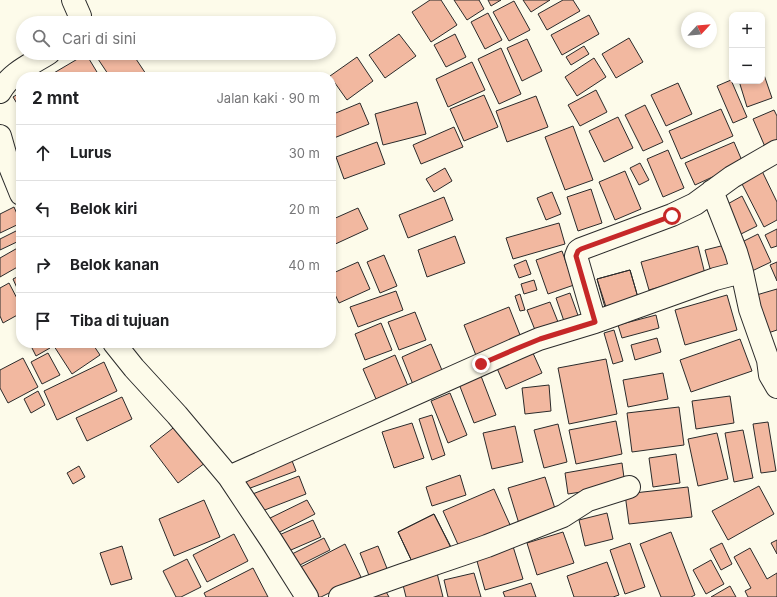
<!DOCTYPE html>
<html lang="id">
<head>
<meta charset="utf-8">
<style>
	:root { --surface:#fff; --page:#f2f2f2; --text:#202124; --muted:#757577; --line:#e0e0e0 }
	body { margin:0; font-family:Inter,sans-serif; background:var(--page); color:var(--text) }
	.controls { position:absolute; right:12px; top:12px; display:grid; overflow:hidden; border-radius:8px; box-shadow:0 2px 6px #0003 }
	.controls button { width:36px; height:36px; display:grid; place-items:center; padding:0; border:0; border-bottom:1px solid var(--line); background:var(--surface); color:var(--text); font:20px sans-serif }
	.compass { position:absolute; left:681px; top:12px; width:36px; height:36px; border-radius:50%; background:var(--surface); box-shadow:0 2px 6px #0003; rotate:64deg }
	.stop { position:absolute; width:12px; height:12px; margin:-9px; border:3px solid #c62828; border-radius:50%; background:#fff }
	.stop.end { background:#c62828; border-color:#fff; box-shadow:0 1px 4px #0008 }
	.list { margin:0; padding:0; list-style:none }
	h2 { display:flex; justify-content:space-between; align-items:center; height:52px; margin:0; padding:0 16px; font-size:17px }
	h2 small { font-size:13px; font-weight:400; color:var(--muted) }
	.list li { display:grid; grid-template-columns:26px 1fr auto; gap:12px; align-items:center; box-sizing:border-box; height:56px; padding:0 16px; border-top:1px solid var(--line) }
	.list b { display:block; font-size:15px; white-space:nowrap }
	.list em { font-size:13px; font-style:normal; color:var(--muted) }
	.icon { flex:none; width:22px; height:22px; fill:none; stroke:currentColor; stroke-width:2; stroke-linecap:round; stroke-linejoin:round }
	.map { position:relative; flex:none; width:777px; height:597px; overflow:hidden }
	.search { position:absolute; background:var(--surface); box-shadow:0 2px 6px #0003; left:16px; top:16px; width:320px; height:44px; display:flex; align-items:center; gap:10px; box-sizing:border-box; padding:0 14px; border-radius:22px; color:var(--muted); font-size:15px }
	.panel { position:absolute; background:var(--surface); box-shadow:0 2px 6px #0003; left:16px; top:72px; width:320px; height:276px; border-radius:16px }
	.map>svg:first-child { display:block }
	.building { fill:#f2b8a0; stroke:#2b2b2b }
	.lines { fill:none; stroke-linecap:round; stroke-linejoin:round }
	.minor-casing { stroke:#2b2b2b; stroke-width:24 }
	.minor { stroke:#fdfbea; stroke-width:22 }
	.route { stroke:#c62828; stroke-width:5 }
</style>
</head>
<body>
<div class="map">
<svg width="777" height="597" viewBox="0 0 777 597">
	<rect width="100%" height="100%" fill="#fdfbea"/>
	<path class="building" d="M430,0H441L457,25L431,42L412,12Z
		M454,0H479L484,9L467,20Z
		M488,0H501L491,6Z
		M523,0H550L531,12Z
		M563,0H573L580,11L547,30L538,14Z
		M514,1L530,30L509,41L493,12Z
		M488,13L502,40L485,49L471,22Z
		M589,15L599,34L562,55L551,35Z
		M399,34L416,56L385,78L369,55Z
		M455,34L466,57L446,67L434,45Z
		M629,38L643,62L616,78L602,54Z
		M527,39L542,71L522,81L507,48Z
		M584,46L589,54L571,65L566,57Z
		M501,48L521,94L499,104L478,59Z
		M94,53H132L148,77H110Z
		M86,54L100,77H47Z
		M357,57L373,81L347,100L330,76Z
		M594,58L606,77L577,96L565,77Z
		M472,62L485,90L448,107L436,79Z
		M762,69L772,98L747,107L739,81H762Z
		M731,80L747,117L733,123L717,86Z
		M678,83L692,114L666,126L651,95Z
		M596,90L607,112L580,126L568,105Z
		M21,92V110L13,97Z
		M484,95L498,127L464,141L450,109Z
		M536,96L548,127L507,142L496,111Z
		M417,102L426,134L383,145L375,114Z
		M360,103L369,124L334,138L331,131V115Z
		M645,105L663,142L643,151L625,115Z
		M721,109L733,136L681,159L669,131Z
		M774,110L777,116V144L766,149L753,119Z
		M618,117L633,148L604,162L589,131Z
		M573,126L593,180L565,190L545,137Z
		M454,127L463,147L421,164L413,145Z
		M377,142L385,164L344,179L336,157Z
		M734,142L743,163L695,185L685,163Z
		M668,150L684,188L663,197L647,159Z
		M640,163L649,180L639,185L630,168Z
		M445,168L452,181L434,192L426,179Z
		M625,171L641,209L615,220L599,182Z
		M762,171L777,202V220L764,227L741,182Z
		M591,189L602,223L578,231L567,197Z
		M552,192L561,214L546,220L537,198Z
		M742,196L757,226L739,235L724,206Z
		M444,197L453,220L408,238L399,215Z
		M14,207L21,223L0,233V214Z
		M358,208L368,229L331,246V220Z
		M559,223L565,244L513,259L506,238Z
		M20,229L21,240L0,250V239Z
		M777,229V246L771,248L765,235Z
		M758,234L771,262L752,271L740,243Z
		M455,236L465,263L427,277L418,250Z
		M725,245L732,270L712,276L705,250Z
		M21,246V265L0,277V258Z
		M698,246L705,274L649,290L641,262Z
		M562,251L574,285L548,294L536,260Z
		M384,255L397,286L380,293L367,262Z
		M526,260L531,274L519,278L514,265Z
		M358,262L370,289L339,303L331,286V274Z
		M777,262V281L770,265Z
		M630,270L639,301L606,311L597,279Z
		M630,270L639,301L607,310L597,279Z
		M21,275V297L13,279Z
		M534,280L537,290L524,294L521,284Z
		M9,283L21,306V313L3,323L0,316V288Z
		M777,289V330L765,334L753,296Z
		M396,291L403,310L358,327L350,307Z
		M570,293L580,321L566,327L556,298Z
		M520,294L525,310L520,311L515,296Z
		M727,295L737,330L685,345L675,310Z
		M550,302L560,327L537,335L527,310Z
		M509,307L522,340L477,358L464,325Z
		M415,312L426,340L399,350L388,322Z
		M656,315L659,328L622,338L618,325Z
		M381,323L392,350L365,360L355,334Z
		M614,330L623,361L613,364L604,333Z
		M657,338L661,352L635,360L631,345Z
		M740,339L752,371L691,392L680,360Z
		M37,343H48L50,348L36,356L31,346Z
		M52,343H92L100,355L72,374Z
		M431,344L444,375L414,387L402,357Z
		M532,351L542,373L506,389L496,366Z
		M48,353L60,375L42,384L31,362Z
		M395,355L408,386L376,399L363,369Z
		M23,358L38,387L8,403L0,388V370Z
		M606,359L617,414L569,424L558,368Z
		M104,362L117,391L57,420L44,391Z
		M663,373L668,399L628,407L623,380Z
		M481,376L496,415L474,423L459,384Z
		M549,385L551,411L525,414L522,388Z
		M38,391L45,405L31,413L24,399Z
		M450,393L467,435L448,443L431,401Z
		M730,396L734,423L696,429L692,401Z
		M122,397L132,419L87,441L76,418Z
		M679,407L684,445L632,452L627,413Z
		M432,415L445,455L432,460L419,419Z
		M616,421L622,454L576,464L569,430Z
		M768,422L776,471L761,473L753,424Z
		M412,423L424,458L394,468L382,432Z
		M558,424L567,462L544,468L534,430Z
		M177,425L205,463L178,483L150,446Z
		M515,426L523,462L492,469L483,433Z
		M743,430L753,478L734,482L725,433Z
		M717,433L728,479L698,486L688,439Z
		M289,453L296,471L245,490L239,473Z
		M676,454L680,483L653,487L649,458Z
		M622,463L625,485L568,494L565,473Z
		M79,466L85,477L73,484L67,473Z
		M460,475L466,495L432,506L426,487Z
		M299,476L306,494L257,513L250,495Z
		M545,477L557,515L520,527L508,488Z
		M759,486L774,514L728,540L712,511Z
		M688,487L692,517L629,524L625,494Z
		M494,489L511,527L460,549L443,511Z
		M204,500L220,537L174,556L159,519Z
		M307,500L315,514L272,536L264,521Z
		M607,513L613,539L585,546L579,520Z
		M434,514L452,550L415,568L398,532Z
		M434,514L452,549L415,568L398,532Z
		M313,520L321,537L284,553L277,536Z
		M563,532L574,563L537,575L527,543Z
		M671,532L695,595L691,597H661L640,544Z
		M234,534L248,561L207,582L193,555Z
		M324,538L330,550L296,567L290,555Z
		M777,540V554L771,543Z
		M512,543L523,579L485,590L475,554Z
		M630,543L645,587L625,594L610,550Z
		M722,543L732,564L721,570L710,549Z
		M345,544L361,577L321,597H308L295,570Z
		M122,546L132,579L111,585L100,553Z
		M378,546L390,576L372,583L360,553Z
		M750,548L767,579L777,573V597H748L745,591L751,588L734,557Z
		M187,559L201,587L181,597H176L163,571Z
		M711,560L724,584L706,594L693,570Z
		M607,562L619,595L613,597H574L567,576Z
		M253,568L268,597H206L204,593Z
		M437,573L443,597H406L402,581Z
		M474,573L481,597H448L444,580Z
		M531,583L536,597H505L503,592Z
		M730,586L736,597H711Z
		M384,588L389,597H363Z"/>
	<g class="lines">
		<g class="minor-casing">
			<path id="minor" d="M73,0L80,16V23
				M0,92C10,73 32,64 49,53
				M0,136L6,157L21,194
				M712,191L736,252L742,272
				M595,322L576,256L578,251L581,249L672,215L695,204L732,177L777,151
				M114,343L134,368L177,415L229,477L271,540L307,597
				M229,477L518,348L539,339L595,322L715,279L742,272L750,309L768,360L770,375L777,387
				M340,597L402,575L487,546L563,516L588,500L629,487"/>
		</g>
		<use href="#minor" class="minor"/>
	</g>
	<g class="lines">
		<path class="route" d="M481,364L518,348L540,339L595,322L576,256L578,251L581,249L672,216"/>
	</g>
</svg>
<div class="controls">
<button>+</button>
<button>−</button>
</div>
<svg class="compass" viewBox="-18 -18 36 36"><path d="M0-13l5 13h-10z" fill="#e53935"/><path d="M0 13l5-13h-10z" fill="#757577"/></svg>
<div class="stop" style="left:672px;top:216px"></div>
<div class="stop end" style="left:481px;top:364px"></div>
<div class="search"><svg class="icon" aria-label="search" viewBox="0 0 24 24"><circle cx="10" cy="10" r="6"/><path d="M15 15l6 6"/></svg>Cari di sini</div>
<section class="panel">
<h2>2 mnt<small>Jalan kaki · 90 m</small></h2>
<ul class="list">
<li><svg class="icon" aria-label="ahead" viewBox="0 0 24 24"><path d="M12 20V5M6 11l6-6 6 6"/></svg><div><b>Lurus</b></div><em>30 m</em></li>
<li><svg class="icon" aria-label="left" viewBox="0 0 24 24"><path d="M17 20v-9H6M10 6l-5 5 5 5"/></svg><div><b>Belok kiri</b></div><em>20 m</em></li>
<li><svg class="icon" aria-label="right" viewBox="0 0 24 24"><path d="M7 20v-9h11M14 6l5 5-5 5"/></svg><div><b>Belok kanan</b></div><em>40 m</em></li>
<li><svg class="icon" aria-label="arrive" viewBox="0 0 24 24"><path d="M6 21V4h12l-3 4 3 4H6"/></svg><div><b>Tiba di tujuan</b></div></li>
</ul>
</section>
</div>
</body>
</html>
